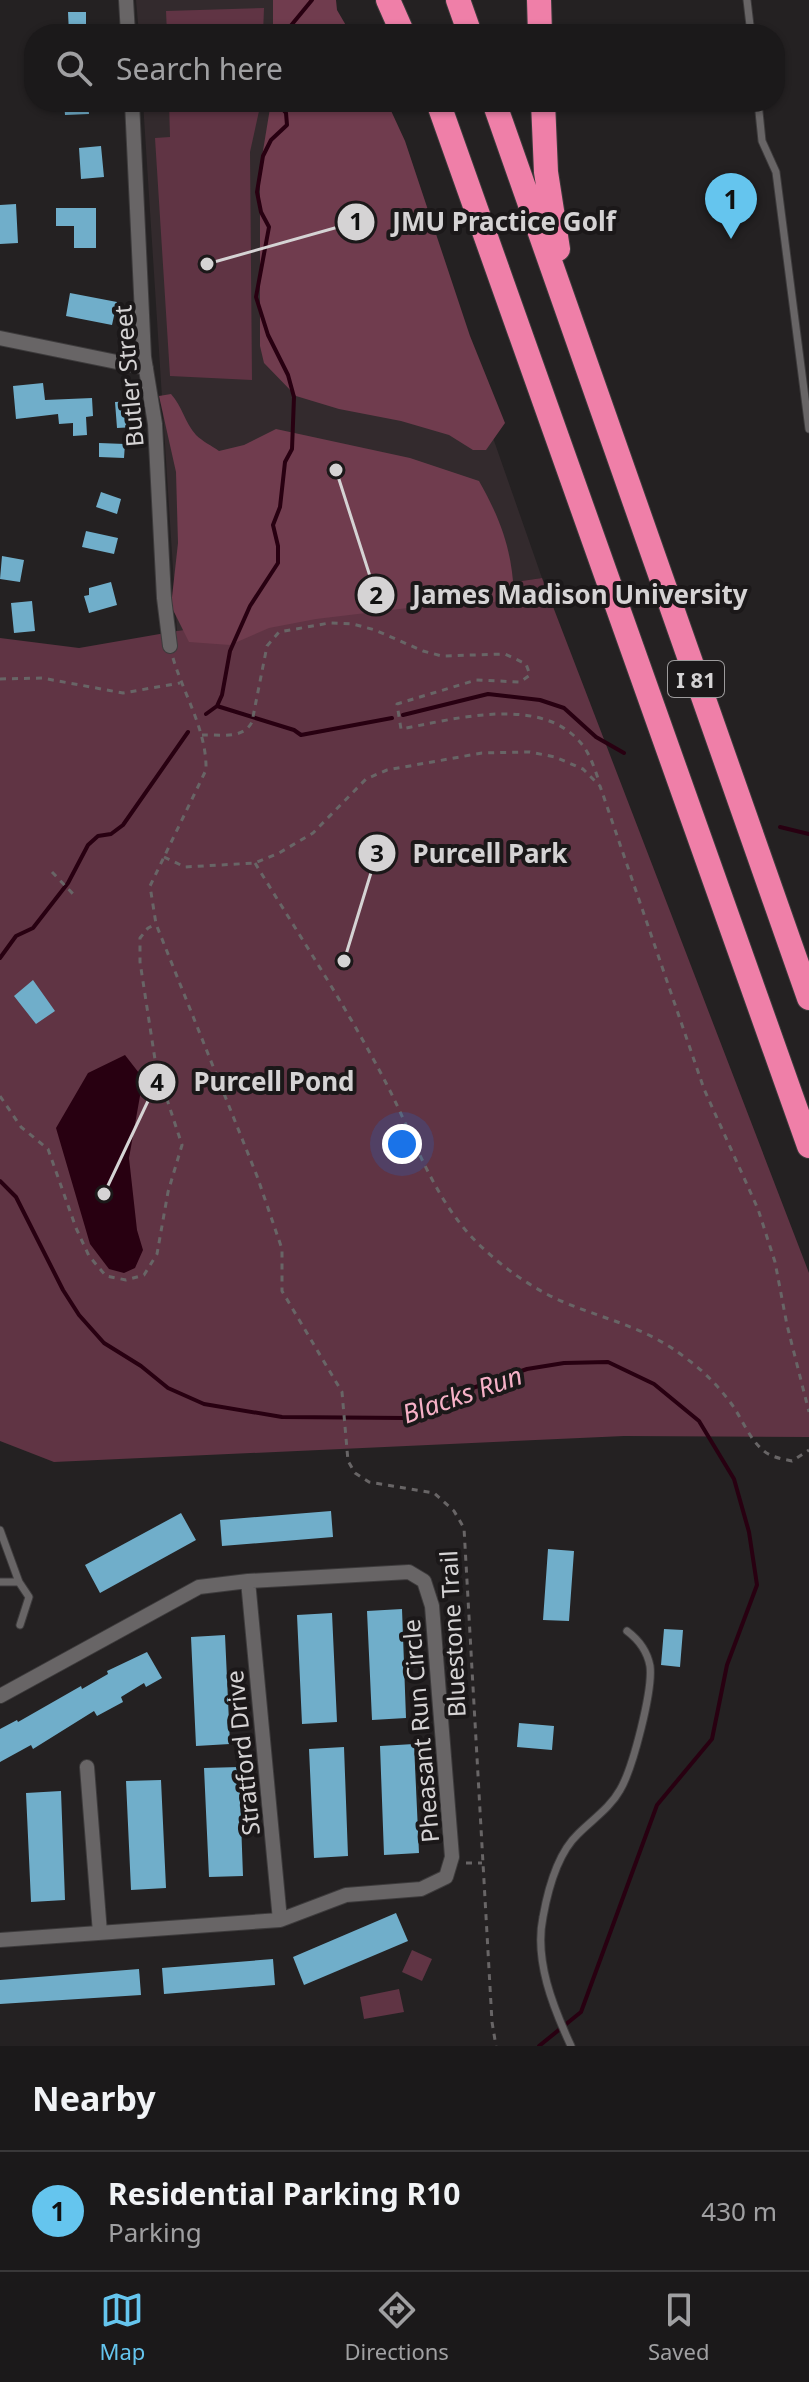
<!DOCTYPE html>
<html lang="en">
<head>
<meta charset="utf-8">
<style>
	:root { --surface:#1b191a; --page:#282627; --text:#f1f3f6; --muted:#a0a0a2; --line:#393839; --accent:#65c5ee }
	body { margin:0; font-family:"Noto Sans",sans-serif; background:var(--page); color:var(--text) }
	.you { position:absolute; left:402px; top:1144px; width:28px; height:28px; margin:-20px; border:6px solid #fff; border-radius:50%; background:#1a73e8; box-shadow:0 0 0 12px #1a73e833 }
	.badge { display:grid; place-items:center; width:52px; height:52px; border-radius:50%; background:var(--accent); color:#111; font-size:26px; font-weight:700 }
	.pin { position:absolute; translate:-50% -66px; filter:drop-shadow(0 2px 4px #0008) }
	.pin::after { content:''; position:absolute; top:42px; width:28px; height:24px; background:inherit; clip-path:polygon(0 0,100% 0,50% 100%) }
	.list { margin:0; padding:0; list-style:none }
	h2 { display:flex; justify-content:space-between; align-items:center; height:104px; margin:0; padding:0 32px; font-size:34px }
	h2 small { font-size:26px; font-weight:400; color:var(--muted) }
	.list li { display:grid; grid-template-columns:52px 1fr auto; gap:24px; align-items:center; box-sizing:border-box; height:120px; padding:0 32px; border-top:2px solid var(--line) }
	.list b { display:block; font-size:30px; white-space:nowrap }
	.list p { margin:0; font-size:26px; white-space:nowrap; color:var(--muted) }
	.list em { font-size:26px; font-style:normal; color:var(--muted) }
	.icon { flex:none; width:44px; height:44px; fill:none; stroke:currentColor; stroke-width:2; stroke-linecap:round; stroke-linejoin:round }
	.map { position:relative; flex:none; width:809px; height:2046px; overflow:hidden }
	.search { position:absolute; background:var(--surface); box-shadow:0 2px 6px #0004; left:24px; right:24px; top:24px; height:88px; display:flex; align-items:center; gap:20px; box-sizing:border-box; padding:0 28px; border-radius:32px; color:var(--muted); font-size:30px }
	.sheet { height:224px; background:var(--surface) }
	nav { display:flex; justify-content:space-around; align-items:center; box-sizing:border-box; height:112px; border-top:2px solid var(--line); background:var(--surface); font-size:22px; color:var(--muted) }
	nav a { display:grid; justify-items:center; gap:4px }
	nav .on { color:var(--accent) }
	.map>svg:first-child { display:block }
	.built { fill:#332a2d }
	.green { fill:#603444 }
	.forest { fill:#703c4e }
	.water { fill:#280011 }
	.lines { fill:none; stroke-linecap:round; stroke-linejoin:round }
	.stream { stroke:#280011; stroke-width:4 }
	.building { fill:#70aeca }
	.service-casing { stroke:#3d3b3c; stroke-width:9 }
	.minor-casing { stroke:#3d3b3c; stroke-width:16 }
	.motorway-casing { stroke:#3d3b3c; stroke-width:26 }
	.path { stroke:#686566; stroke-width:3; stroke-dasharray:6 6; stroke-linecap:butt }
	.service { stroke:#686566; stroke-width:7 }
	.minor { stroke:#686566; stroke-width:14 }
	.motorway { stroke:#ef7fa8; stroke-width:24 }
	.labels { text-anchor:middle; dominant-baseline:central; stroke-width:8; stroke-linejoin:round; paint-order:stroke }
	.shield { fill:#1b1819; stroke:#9d9b9c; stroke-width:2 }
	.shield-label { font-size:22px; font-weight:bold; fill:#d5d3d4 }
	.street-label { font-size:24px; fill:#d5d3d4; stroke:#1b1819 }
	.water-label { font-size:26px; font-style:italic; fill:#f6b1c7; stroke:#1b1819 }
	.leader { fill:none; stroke:#d5d3d4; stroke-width:3 }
	.callout-dot { fill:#d5d3d4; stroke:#1b1819; stroke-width:3 }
	.mark-label { font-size:24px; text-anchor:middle; font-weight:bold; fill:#111 }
	.callout-label { font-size:26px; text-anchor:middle; font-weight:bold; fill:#d5d3d4; stroke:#1b1819; stroke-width:8; stroke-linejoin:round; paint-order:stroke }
</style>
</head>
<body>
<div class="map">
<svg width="809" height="2046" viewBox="0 0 809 2046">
	<rect width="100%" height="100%" fill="#242122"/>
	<path class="built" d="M136,0H307L326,34H139Z
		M143,102H362L399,169L542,578L177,631Z"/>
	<path class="green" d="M264,8L263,34H167L166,11Z
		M169,102H261L250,152L252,380L170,376L155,138L170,137Z
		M542,578L809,1273V1437L624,1436L54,1462L0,1441V638L79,648L177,631Z
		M412,1950L432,1959L422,1981L402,1972Z
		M399,1989L404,2012L364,2019L360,1997Z"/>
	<path class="forest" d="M273,0H336L337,10L351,34H273Z
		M271,102H387L405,141L470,336L505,423L486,450H473L449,435L401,421L339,409L296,396L264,363L260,346V169Z
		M171,394C182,406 185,423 196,435C202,441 212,446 219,451L244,445L276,429L410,458L479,481C501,520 512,550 514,595L494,602H458L316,619L269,628L230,645L189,642L171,606L178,543L176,472L159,396Z"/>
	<path class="water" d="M125,1055L139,1073L140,1096L129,1158L137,1230L143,1250L135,1268L124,1273L109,1269L90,1244L56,1128L88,1073Z"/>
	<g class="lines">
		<path class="stream" d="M284,34L312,0
			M217,706L294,730L301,735L392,718
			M206,714L217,706L222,695L230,651L250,606L278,563V546L273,525L280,507L285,462L292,449L294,397L288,375L268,335L256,297L269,227L261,212L257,192L263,156L271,140L287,125L286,113L276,102
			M403,715L488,694L540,700L564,708L596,737L624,753
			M780,827L809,834
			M0,958L16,936L33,928L68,883L88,845L98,836L111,834L123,825L188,732
			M0,1181L16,1197L63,1290L79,1315L104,1343L141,1366L168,1388L204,1404L282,1417L406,1418L447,1397L527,1369L564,1363L608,1362L654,1384L699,1421L734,1479L749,1532L757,1585L727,1665L712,1739L657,1805L581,2012L539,2046"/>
	</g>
	<path class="building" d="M68,12H86V34H69Z
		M64,102H88L89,114L65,115Z
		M101,146L104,177L81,179L79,148Z
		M16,204L18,243L0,244V205Z
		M56,208H96V248H74V226H56Z
		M70,293L117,302L112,325L66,316Z
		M43,383L45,400L92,398L93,416L86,417L87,435L73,436V423L59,424L58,414L16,419L13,386Z
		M134,401L136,427L117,428L115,402Z
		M99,443L125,444L124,458L99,457Z
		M101,492L121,499L117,514L96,507Z
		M86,531L118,538L114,554L82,547Z
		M2,556L24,560L20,582L0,579Z
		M111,582L117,605L89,613L84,596L89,595V588Z
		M32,601L35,631L14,633L11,603Z
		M33,980L55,1011L36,1024L14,996Z
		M331,1511L333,1537L222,1546L220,1520Z
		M181,1513L196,1540L100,1593L85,1565Z
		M548,1549L574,1551L569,1621L543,1620Z
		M402,1609L406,1718L372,1720L367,1611Z
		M332,1613L337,1722L302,1724L297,1615Z
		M664,1629L683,1630L680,1667L661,1665Z
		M225,1635L230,1744L196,1746L191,1637Z
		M147,1652L162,1678L146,1687L144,1683L121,1697L123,1702L97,1716L94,1711L33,1749L31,1745L0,1762V1729L17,1720L18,1722L81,1686L82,1689L108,1674L107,1671Z
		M519,1723L554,1726L552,1750L517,1747Z
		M414,1744L419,1853L384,1855L380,1746Z
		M344,1747L348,1856L314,1858L309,1749Z
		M239,1767L243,1876L209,1877L204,1768Z
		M161,1780L166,1888L131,1890L126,1781Z
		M61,1791L65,1900L31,1902L26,1793Z
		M396,1913L408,1941L304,1985L293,1957Z
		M273,1959L275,1985L164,1994L162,1968Z
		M139,1969L141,1995L0,2004V1980Z"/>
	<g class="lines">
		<g class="service-casing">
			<path id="service" d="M747,0L751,34
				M758,102L762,141L776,172L809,429
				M0,1530L19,1582H0
				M19,1582L29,1597L20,1625
				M571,2046C553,2007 534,1960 543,1917C548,1889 557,1854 578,1834C593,1819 610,1808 620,1790C633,1768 653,1690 650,1666C647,1650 639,1640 627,1631"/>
		</g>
		<g class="minor-casing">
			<path id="minor" d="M126,0L128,34
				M132,102L144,357L155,424L164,598L170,646
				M0,338L146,368
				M248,1581L280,1920
				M0,1696L199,1587L248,1581L409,1572L424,1581L432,1606L452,1857L446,1877L421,1889L346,1895L280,1920L0,1940
				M87,1767L100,1933"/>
		</g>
		<g class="motorway-casing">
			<path id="motorway" d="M388,0L403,34
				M458,0L470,34
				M539,0L540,34
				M438,102L809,1146
				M494,102L809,998
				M543,102L546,172L558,249"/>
		</g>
		<path class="path" d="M173,658C184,695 207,731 206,770L150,886L156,924L257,1176L282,1249V1291L342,1392L348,1461L355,1473L369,1482L434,1493L454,1511L464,1528L492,2022L496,2046
			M0,679L42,678L123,693L180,683
			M202,735C219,734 243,740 252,722L267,646L279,632L329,623L353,624L375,630L423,651L442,656L505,654L526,664L530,675L520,682L476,680L397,704L401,729C455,719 545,693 584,747C591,757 595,770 599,781
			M164,857L185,867L255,863L279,853L313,833L366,779L387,770L482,753L530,752L555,757L583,769L600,786L704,1089L758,1209L775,1262L787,1325L809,1412
			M255,863C299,935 346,1006 385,1081C416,1140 434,1205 486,1251C508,1271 534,1289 561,1301C608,1321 645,1326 687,1359C705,1372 720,1388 733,1406C743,1421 750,1440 764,1451C771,1457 782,1459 792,1461L809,1450
			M52,872L75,896
			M0,1096L21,1127L48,1149L76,1228L89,1256L106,1276L126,1280L144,1275L157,1254L168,1192L182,1145L156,1066L140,962V938L148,928L156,924
			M445,1594L469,1592
			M466,1863H482"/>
		<use href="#service" class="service"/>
		<use href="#minor" class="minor"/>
		<use href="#motorway" class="motorway"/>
	</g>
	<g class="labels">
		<rect class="shield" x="668" y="661" width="56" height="36" rx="6"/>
		<g class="shield-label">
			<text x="696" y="679">I 81</text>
		</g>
		<g class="street-label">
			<text transform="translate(128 376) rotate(-95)">Butler Street</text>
			<text transform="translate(452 1634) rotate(-93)">Bluestone Trail</text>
			<text transform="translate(420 1731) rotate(-95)">Pheasant Run Circle</text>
			<text transform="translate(242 1753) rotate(-96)">Stratford Drive</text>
		</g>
		<g class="water-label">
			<text transform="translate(462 1394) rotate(-19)">Blacks Run</text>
		</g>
	</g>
	<path class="leader" d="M207 264L356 222M336 470L376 595M344 961L377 853M104 1194L157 1082"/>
	<g class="callout-dot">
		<circle cx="207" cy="264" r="8"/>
		<circle cx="336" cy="470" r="8"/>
		<circle cx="344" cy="961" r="8"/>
		<circle cx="104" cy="1194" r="8"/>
		<circle cx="356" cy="222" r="20"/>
		<circle cx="376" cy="595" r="20"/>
		<circle cx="377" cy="853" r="20"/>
		<circle cx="157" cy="1082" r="20"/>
	</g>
	<g class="mark-label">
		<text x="356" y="230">1</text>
		<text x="376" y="604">2</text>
		<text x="377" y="862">3</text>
		<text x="157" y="1091">4</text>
	</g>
	<g class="callout-label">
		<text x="504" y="231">JMU Practice Golf</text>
		<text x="580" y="604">James Madison University</text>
		<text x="490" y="863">Purcell Park</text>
		<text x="274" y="1091">Purcell Pond</text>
	</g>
</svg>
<div class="you"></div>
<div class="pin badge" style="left:731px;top:239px">1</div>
<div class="search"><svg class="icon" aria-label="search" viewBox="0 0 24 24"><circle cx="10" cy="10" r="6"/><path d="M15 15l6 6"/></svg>Search here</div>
</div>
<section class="sheet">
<h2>Nearby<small></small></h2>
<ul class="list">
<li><span class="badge">1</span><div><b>Residential Parking R10</b><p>Parking</p></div><em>430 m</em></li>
</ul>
</section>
<nav>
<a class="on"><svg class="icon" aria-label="map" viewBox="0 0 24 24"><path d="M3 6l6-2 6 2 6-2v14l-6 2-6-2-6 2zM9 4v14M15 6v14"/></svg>Map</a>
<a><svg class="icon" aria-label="directions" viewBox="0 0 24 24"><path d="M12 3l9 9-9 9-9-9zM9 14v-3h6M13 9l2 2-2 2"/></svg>Directions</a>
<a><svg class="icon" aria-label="saved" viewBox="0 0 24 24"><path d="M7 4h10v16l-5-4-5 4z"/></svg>Saved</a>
</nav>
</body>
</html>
